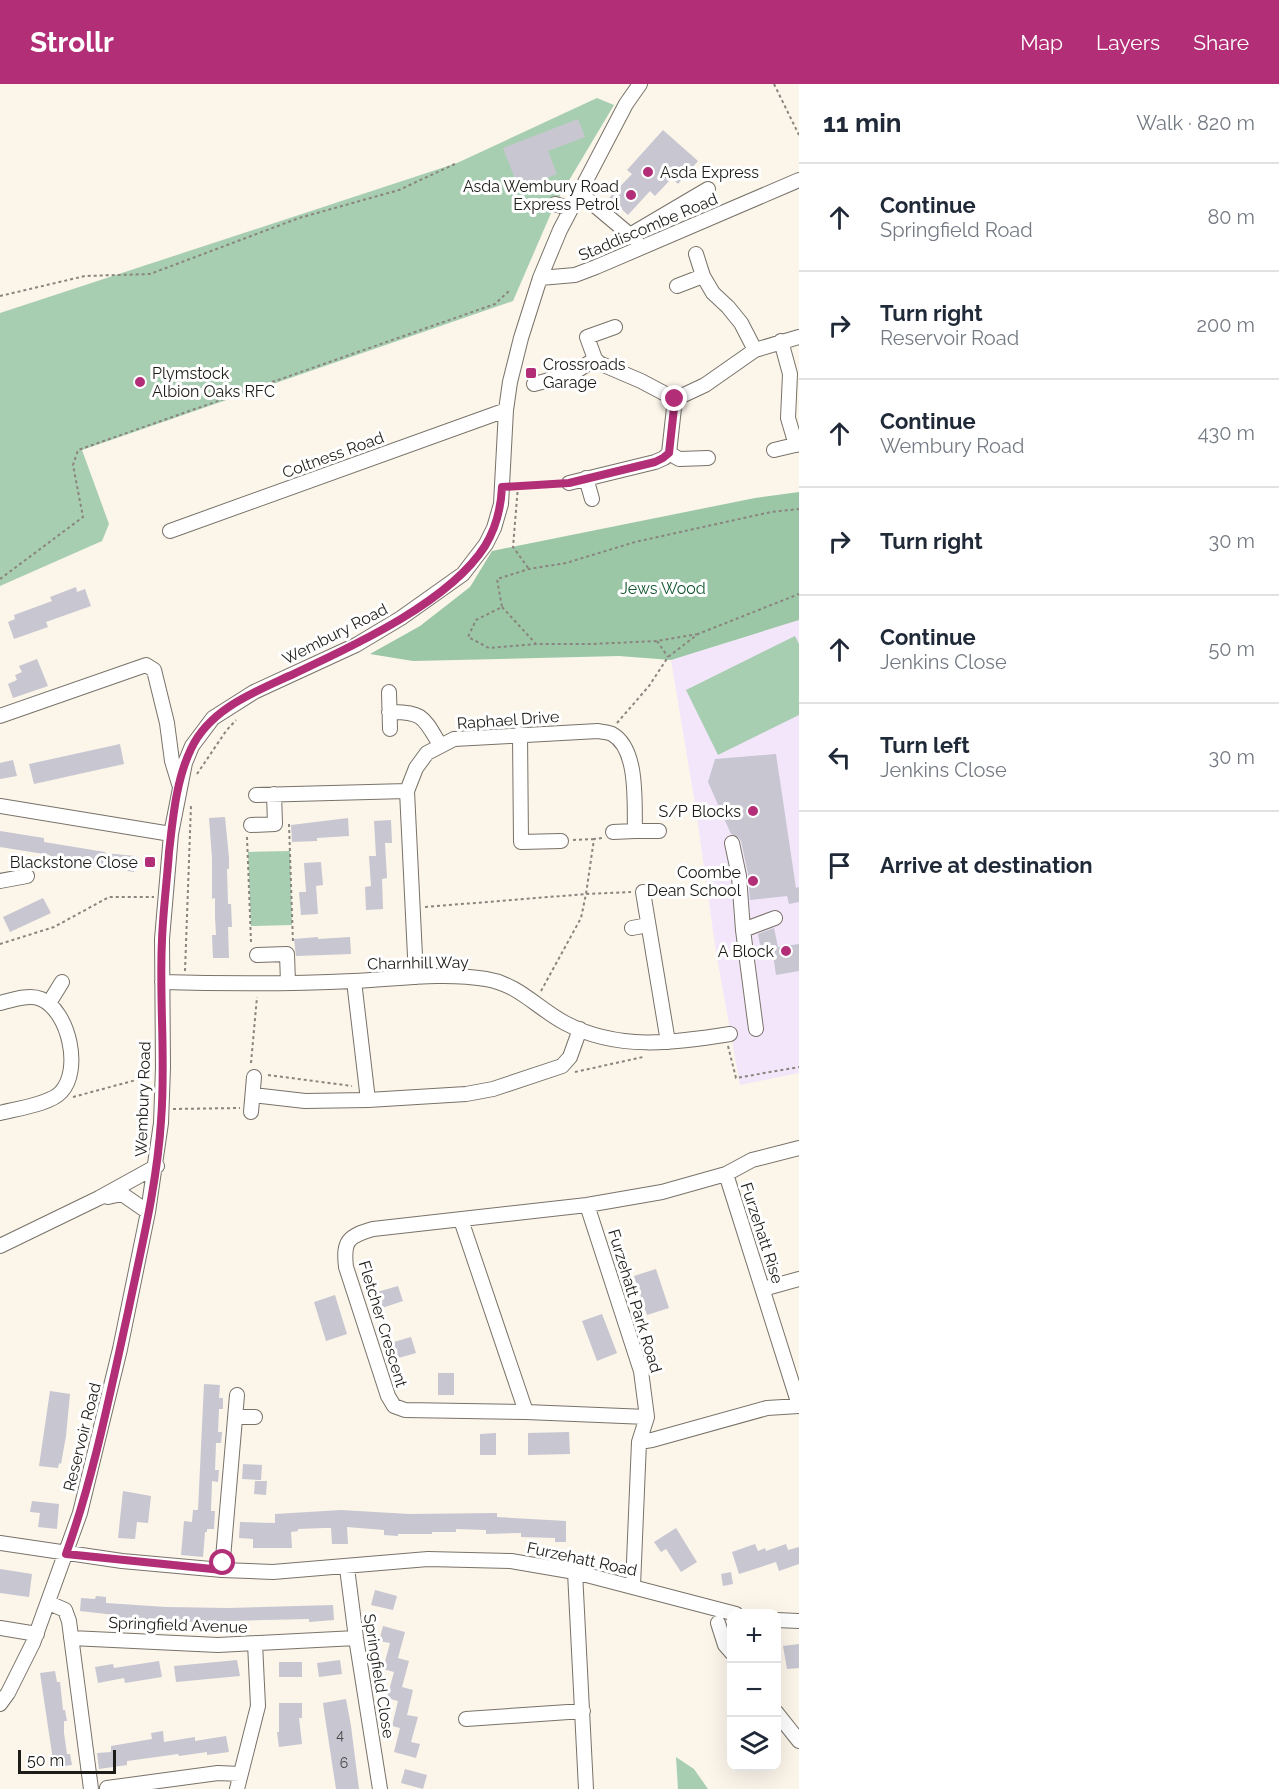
<!DOCTYPE html>
<html lang="en">
<head>
<meta charset="utf-8">
<style>
	:root { --surface:#fff; --page:#f2f2f3; --text:#1f2937; --muted:#747a83; --line:#e0e1e3; --accent:#b22e76 }
	body { margin:0; font-family:Raleway,sans-serif; background:var(--page); color:var(--text) }
	.controls { position:absolute; right:18px; bottom:18px; display:grid; overflow:hidden; border-radius:12px; box-shadow:0 6px 24px #0002 }
	.controls button { width:54px; height:54px; display:grid; place-items:center; padding:0; border:0; border-bottom:2px solid var(--line); background:var(--surface); color:var(--text); font:30px sans-serif }
	.scale { position:absolute; left:18px; bottom:15px; width:98px; box-sizing:border-box; padding-left:6px; border:3px solid #1e1c18; border-top:0; font-size:16px; line-height:21px; white-space:nowrap; color:#1e1c18; -webkit-text-stroke:4px #fff; paint-order:stroke }
	.stop { position:absolute; width:18px; height:18px; margin:-14px; border:4px solid #b22e76; border-radius:50%; background:#fff }
	.stop.end { background:#b22e76; border-color:#fff; box-shadow:0 2px 6px #0008 }
	.list { margin:0; padding:0; list-style:none }
	h2 { display:flex; justify-content:space-between; align-items:center; height:78px; margin:0; padding:0 24px; font-size:26px }
	h2 small { font-size:20px; font-weight:400; color:var(--muted) }
	.list li { display:grid; grid-template-columns:39px 1fr auto; gap:18px; align-items:center; box-sizing:border-box; height:108px; padding:0 24px; border-top:2px solid var(--line) }
	.list b { display:block; font-size:22px; white-space:nowrap }
	.list p { margin:0; font-size:20px; white-space:nowrap; color:var(--muted) }
	.list em { font-size:20px; font-style:normal; color:var(--muted) }
	.icon { flex:none; width:33px; height:33px; fill:none; stroke:currentColor; stroke-width:2; stroke-linecap:round; stroke-linejoin:round }
	.map { position:relative; flex:none; width:799px; height:1705px; overflow:hidden }
	header { display:flex; align-items:center; gap:36px; box-sizing:border-box; height:84px; padding:0 30px; background:var(--accent); color:#fff }
	header strong { font-size:28px }
	nav { display:flex; gap:33px; margin-inline-start:auto; font-size:21px }
	main { display:flex }
	aside { flex:1; background:var(--surface) }
	.map>svg:first-child { display:block }
	.education { fill:#f3e6fb }
	.green { fill:#a8ceb2 }
	.forest { fill:#9bc7a7 }
	.building { fill:#c7c6d1 }
	.lines { fill:none; stroke-linecap:round; stroke-linejoin:round }
	.minor-casing { stroke:#787269; stroke-width:16 }
	.path { stroke:#89857e; stroke-width:2; stroke-dasharray:3 3; stroke-linecap:butt }
	.minor { stroke:#fff; stroke-width:14 }
	.route { stroke:#b22e76; stroke-width:8 }
	.poi-dot { fill:#b22e76; stroke:#fff; stroke-width:2 }
	.labels { text-anchor:middle; dominant-baseline:central; stroke-width:6; stroke-linejoin:round; paint-order:stroke }
	.number-label { font-size:14px; fill:#484646 }
	.poi-label { font-size:16px; fill:#1e1c18; stroke:#fff; text-anchor:end }
	.street-label { font-size:16px; fill:#1e1c18; stroke:#fff }
	.park-label { font-size:16px; fill:#12572f; stroke:#fff }
</style>
</head>
<body>
<header>
<strong>Strollr</strong>
<nav><a>Map</a><a>Layers</a><a>Share</a></nav>
</header>
<main>
<div class="map">
<svg width="799" height="1705" viewBox="0 0 799 1705">
	<rect width="100%" height="100%" fill="#fbf5ea"/>
	<path class="education" d="M799,536V989L740,1001L716,868L696,726L671,576Z"/>
	<path class="green" d="M597,14L614,21L555,120L513,217L82,366L109,440L102,457L0,502V229L457,79Z
		M795,552L799,560V631L718,671L686,606Z
		M290,767L292,841L251,842L248,768Z
		M676,1673L694,1685L708,1705H678Z"/>
	<path class="forest" d="M799,408V536L671,576L619,572L413,577L370,570L420,542L470,503L492,467L755,414Z"/>
	<path class="building" d="M578,35L585,53L548,67L557,90L519,105L503,64Z
		M663,46L698,77L678,100L672,94L655,112L650,107L628,131L609,114L632,90L627,86Z
		M76,503L77,508L85,505L91,522L46,538L48,543L14,555L8,538L15,535L14,531L52,517L50,513Z
		M37,575L48,602L13,614L8,600L17,596L15,591L22,588L19,582Z
		M120,660L124,680L34,700L29,680Z
		M776,670L796,804L799,803V818L789,820L787,812L750,816L748,790L741,757L738,753L731,750L708,698L715,675Z
		M13,676L17,692L0,695V679Z
		M225,733L229,774V785H227L228,820H231L232,843H228L229,874H213L212,851H216L215,833V814L212,815V774L209,734Z
		M348,734L349,752L317,754V757L292,758L291,741Z
		M391,736L392,759H385L387,794L382,795L383,825L366,826L365,803L371,802L369,772H376L374,737Z
		M0,747L44,754V758L105,768V769L135,772L134,788L49,775L50,771L0,763Z
		M321,778L323,801L316,802L318,830L301,831L299,808H306L304,779Z
		M43,814L51,829L10,848L3,833Z
		M774,844L778,863L761,866L758,850Z
		M318,853V855L350,853L351,870L296,872L294,855Z
		M799,860V887L776,891L772,864Z
		M656,1185L669,1224L647,1231L634,1192Z
		M398,1202L403,1217L382,1224L377,1208Z
		M335,1211L347,1250L326,1257L314,1218Z
		M602,1230L617,1269L597,1277L582,1237Z
		M411,1253L416,1269L395,1275L390,1259Z
		M438,1289H454V1311H438Z
		M204,1300L220,1301L219,1314H223V1325H219L218,1348H222L221,1359H216L215,1386H219L218,1398L212,1397L211,1427H215L214,1445H207V1448H205L203,1473L181,1471L184,1437L192,1438L193,1426H198Z
		M50,1307L70,1310L66,1352L61,1380L59,1379L58,1384L39,1382Z
		M569,1348L570,1370L528,1371V1349Z
		M496,1349V1371H480V1350Z
		M243,1380L262,1381L261,1396L242,1395Z
		M255,1397H267L266,1411L254,1410Z
		M123,1407L151,1412L148,1439L137,1438L135,1455L118,1454Z
		M32,1417L59,1420L57,1445L38,1443L40,1429L30,1428Z
		M341,1426L409,1430L497,1429V1433L566,1437V1458H555V1454L521,1453V1449L486,1450V1446L456,1445V1448H432V1450H398V1452L384,1451V1446L347,1443L348,1460H332L331,1444H324L298,1445V1447L291,1448L292,1464H253V1455L239,1454L240,1438L275,1439V1430Z
		M676,1444L697,1478L681,1488L666,1465L661,1468L654,1458Z
		M755,1460L758,1467L765,1464L766,1467L786,1460L788,1466L799,1463V1480L779,1487L776,1478L739,1490L732,1468Z
		M0,1485L32,1490L29,1513L0,1509Z
		M731,1488L733,1500L723,1502L721,1490Z
		M375,1506L397,1512L393,1526L371,1521Z
		M96,1512L106,1513V1519L166,1523L228,1524L333,1521L334,1536L309,1538V1535L185,1538L121,1534L115,1533V1531L80,1527L81,1514L95,1515Z
		M383,1542L405,1548L398,1574L409,1577L402,1603L413,1606L407,1631L418,1633L411,1658L420,1660L416,1674L394,1668L400,1644L392,1642L398,1617L387,1614L394,1588L383,1585L390,1559L379,1557Z
		M799,1560V1584L787,1585L783,1562Z
		M237,1576L240,1592L176,1598L174,1582Z
		M340,1576L342,1590L319,1593L317,1579Z
		M159,1577L162,1593L125,1599L124,1594L98,1599L95,1583L113,1580L114,1584Z
		M279,1578H302V1593H279Z
		M55,1587L57,1598H60L63,1626H65L67,1637H64V1649L67,1670H70L72,1681L54,1683L40,1589Z
		M346,1615L351,1642L359,1705H336L325,1633L323,1619Z
		M279,1619H302V1634H299L302,1660L279,1663L277,1648H279Z
		M163,1647L164,1658L195,1653V1657L226,1652L229,1668L207,1671V1668L179,1672L178,1670L127,1677V1681L99,1685L97,1669L111,1668V1662L152,1655L151,1649Z
		M405,1685L427,1691L423,1705L401,1699Z"/>
	<g class="lines">
		<g class="minor-casing">
			<path id="minor" d="M580,109L636,156
				M555,120L571,125
				M630,151L708,105
				M696,170L703,192L713,209L728,223L741,239L755,266
				M540,194L575,191L596,183L799,96
				M677,202L703,192
				M615,243L587,253L595,275L599,279L641,297L675,315
				M781,257L790,290L788,334L796,361
				M534,300L572,290L595,275
				M774,366L799,360
				M669,369L679,375L708,374
				M586,394L592,415
				M569,399L655,378L664,374L669,369L675,315L705,301L755,266L799,253
				M170,447L506,326
				M389,608L390,645
				M389,628C423,627 424,634 440,661
				M0,632L146,581L154,586L167,639L172,677L179,700
				M520,650L521,758L561,757
				M256,711L407,707
				M0,722L171,750
				M251,741L275,740L274,710
				M613,748L635,747
				M732,759L739,792L743,846
				M0,797L27,792
				M643,808L668,958
				M632,844L648,841
				M257,871L287,870L288,899
				M416,893L407,707L416,684L427,669L454,655L598,647C602,648 608,648 612,650C639,665 634,720 635,747H659
				M354,897L368,1016
				M162,898C226,900 289,900 353,897C397,895 443,888 486,895C518,900 537,924 565,939C618,967 673,959 730,950
				M0,919C12,916 29,910 41,915C69,927 82,986 61,1008C51,1020 15,1025 0,1029
				M49,919L62,898
				M756,945L743,846L775,834
				M253,1011L305,1017L368,1016L466,1010L493,1005L562,982L570,973L580,945
				M251,1028L254,993
				M726,1090L799,1321
				M108,1113L122,1110L148,1128
				M587,1121L641,1287L647,1333L639,1358L633,1502
				M461,1136L526,1328
				M0,1162L99,1114L157,1082
				M763,1205L799,1195
				M235,1333H255
				M647,1333L526,1328L405,1326L394,1322L388,1312L346,1183C343,1157 348,1152 373,1145L587,1121L662,1108L726,1090L752,1076L799,1064
				M639,1358L652,1356L767,1324L799,1322
				M0,1459L122,1477L222,1486L273,1488L428,1475L511,1477L575,1488L736,1530
				M347,1484L356,1554L380,1705
				M222,1486L237,1311
				M575,1488L586,1705
				M49,1519L65,1526L69,1537L91,1705
				M776,1536L799,1537
				M718,1539L725,1561L732,1569
				M0,1544L37,1550
				M71,1554L218,1561L356,1554
				M0,1620L8,1609L33,1559L80,1429L120,1265L148,1128L161,1039L163,983L162,855L171,750L185,679L192,662L213,634L254,608L356,561L401,534L463,490L486,460L494,444L501,420L506,326L510,298L521,254L540,194L560,146L626,20L640,0
				M776,1628L799,1657
				M466,1635L583,1627
				M107,1704L218,1689L240,1690
				M237,1705L258,1622L255,1559"/>
		</g>
		<path class="path" d="M774,0L799,51
			M0,212L85,192L150,190L299,134L399,106L457,79
			M518,402L513,463L529,485
			M518,402L557,399
			M0,495L83,433L73,381L78,366L495,220L510,206
			M502,523L536,560
			M698,550L657,557L591,560H536L489,564L468,553L476,536L502,523L497,495L529,485L566,479L635,458L771,428L799,425
			M657,557L668,573
			M617,639L649,602L668,573L698,550L799,510
			M197,690L226,647L236,636
			M289,740L293,859
			M247,753L251,858
			M573,756L594,755
			M425,823L586,810L594,755L602,754
			M0,860L54,843L109,813H154
			M185,887L191,721
			M541,907L581,834L586,810L631,808
			M728,962L736,994L799,983
			M251,979L257,913
			M575,988L643,973
			M268,991L352,1002
			M73,1013L151,992
			M173,1025L240,1024"/>
		<use href="#minor" class="minor"/>
	</g>
	<g class="lines">
		<path class="route" d="M223,1479L222,1486L66,1470C94,1392 110,1309 128,1228C141,1165 157,1101 161,1037C166,977 159,916 162,856C163,827 167,797 169,768C173,734 176,696 191,665C209,626 252,609 289,592C349,564 449,519 485,462C496,444 501,423 502,403L569,399L655,378L663,374L669,369L675,315"/>
	</g>
	<g class="poi-dot">
		<circle cx="648" cy="88" r="6"/>
		<circle cx="631" cy="111" r="6"/>
		<rect x="525" y="283" width="12" height="12" rx="3"/>
		<circle cx="140" cy="298" r="6"/>
		<circle cx="753" cy="727" r="6"/>
		<rect x="144" y="772" width="12" height="12" rx="3"/>
		<circle cx="753" cy="797" r="6"/>
		<circle cx="786" cy="867" r="6"/>
	</g>
	<g class="labels">
		<g class="number-label">
			<text x="340" y="1651">4</text>
			<text x="344" y="1679">6</text>
		</g>
		<g class="poi-label">
			<text x="660" y="88" text-anchor="start">Asda Express</text>
			<text x="619" y="102">Asda Wembury Road<tspan x="619" dy="18">Express Petrol</tspan></text>
			<text x="543" y="280" text-anchor="start">Crossroads<tspan x="543" dy="18">Garage</tspan></text>
			<text x="152" y="289" text-anchor="start">Plymstock<tspan x="152" dy="18">Albion Oaks RFC</tspan></text>
			<text x="741" y="727">S/P Blocks</text>
			<text x="138" y="778">Blackstone Close</text>
			<text x="741" y="788">Coombe<tspan x="741" dy="18">Dean School</tspan></text>
			<text x="774" y="867">A Block</text>
		</g>
		<g class="street-label">
			<text transform="translate(648 143) rotate(-23)">Staddiscombe Road</text>
			<text transform="translate(333 371) rotate(-20)">Coltness Road</text>
			<text transform="translate(335 550) rotate(-27)">Wembury Road</text>
			<text transform="translate(508 636) rotate(-4)">Raphael Drive</text>
			<text transform="translate(418 879) rotate(-1)">Charnhill Way</text>
			<text transform="translate(143 1015) rotate(-88)">Wembury Road</text>
			<text transform="translate(762 1149) rotate(72)">Furzehatt Rise</text>
			<text transform="translate(635 1217) rotate(73)">Furzehatt Park Road</text>
			<text transform="translate(383 1240) rotate(73)">Fletcher Crescent</text>
			<text transform="translate(82 1353) rotate(-76)">Reservoir Road</text>
			<text transform="translate(582 1475) rotate(12)">Furzehatt Road</text>
			<text transform="translate(178 1541) rotate(2)">Springfield Avenue</text>
			<text transform="translate(379 1592) rotate(81)">Springfield Close</text>
		</g>
		<g class="park-label">
			<text x="663" y="504">Jews Wood</text>
		</g>
	</g>
</svg>
<div class="controls">
<button>+</button>
<button>−</button>
<button><svg class="icon" aria-label="layers" viewBox="0 0 24 24"><path d="M12 4l9 5-9 5-9-5zM3 14l9 5 9-5"/></svg></button>
</div>
<div class="scale">50 m</div>
<div class="stop" style="left:223px;top:1479px"></div>
<div class="stop end" style="left:675px;top:315px"></div>
</div>
<aside>
<h2>11 min<small>Walk · 820 m</small></h2>
<ul class="list">
<li><svg class="icon" aria-label="ahead" viewBox="0 0 24 24"><path d="M12 20V5M6 11l6-6 6 6"/></svg><div><b>Continue</b><p>Springfield Road</p></div><em>80 m</em></li>
<li><svg class="icon" aria-label="right" viewBox="0 0 24 24"><path d="M7 20v-9h11M14 6l5 5-5 5"/></svg><div><b>Turn right</b><p>Reservoir Road</p></div><em>200 m</em></li>
<li><svg class="icon" aria-label="ahead" viewBox="0 0 24 24"><path d="M12 20V5M6 11l6-6 6 6"/></svg><div><b>Continue</b><p>Wembury Road</p></div><em>430 m</em></li>
<li><svg class="icon" aria-label="right" viewBox="0 0 24 24"><path d="M7 20v-9h11M14 6l5 5-5 5"/></svg><div><b>Turn right</b></div><em>30 m</em></li>
<li><svg class="icon" aria-label="ahead" viewBox="0 0 24 24"><path d="M12 20V5M6 11l6-6 6 6"/></svg><div><b>Continue</b><p>Jenkins Close</p></div><em>50 m</em></li>
<li><svg class="icon" aria-label="left" viewBox="0 0 24 24"><path d="M17 20v-9H6M10 6l-5 5 5 5"/></svg><div><b>Turn left</b><p>Jenkins Close</p></div><em>30 m</em></li>
<li><svg class="icon" aria-label="arrive" viewBox="0 0 24 24"><path d="M6 21V4h12l-3 4 3 4H6"/></svg><div><b>Arrive at destination</b></div></li>
</ul>
</aside>
</main>
</body>
</html>
